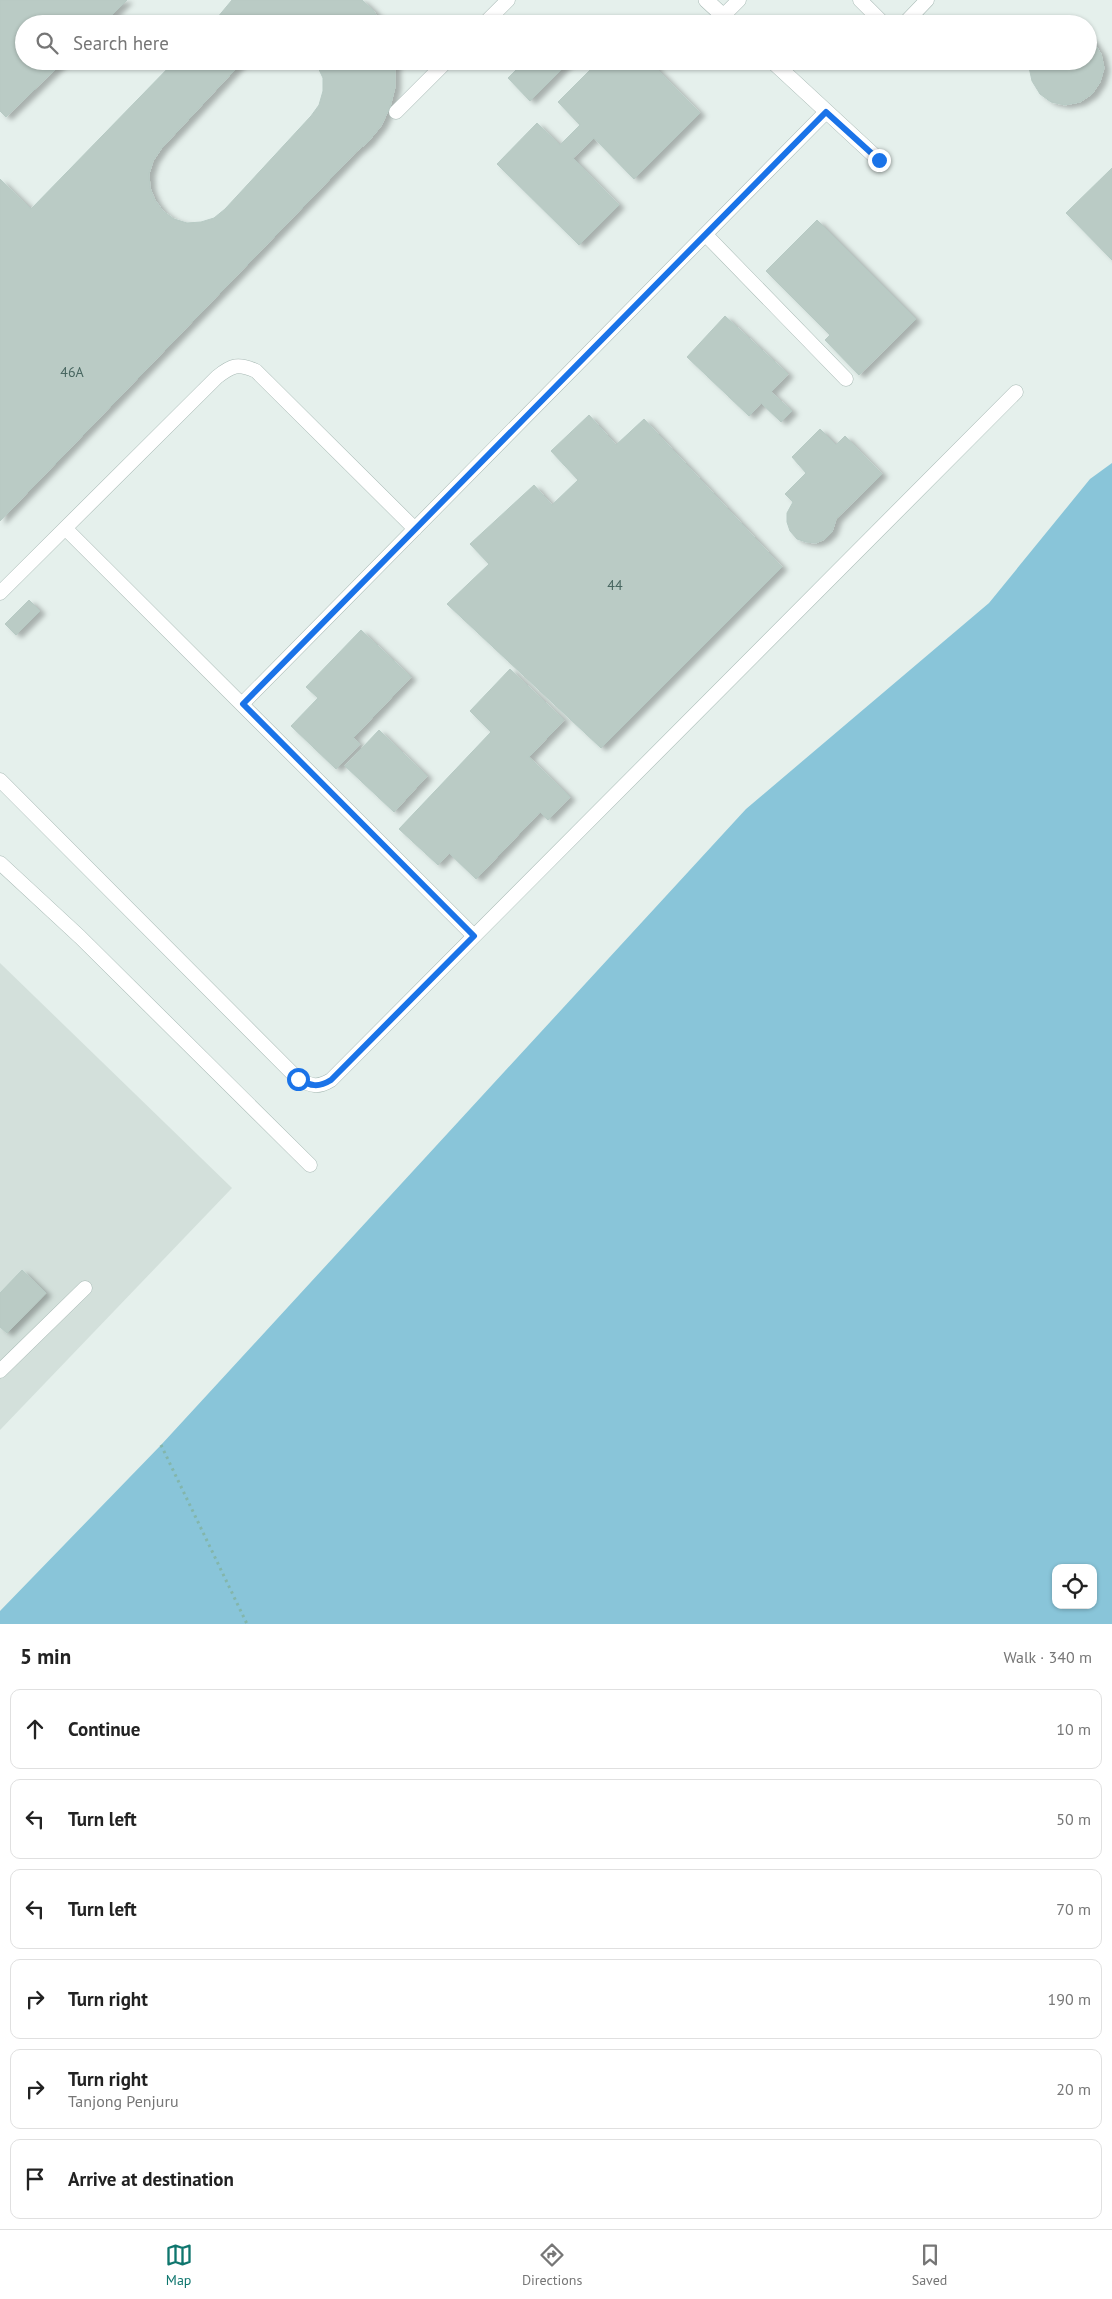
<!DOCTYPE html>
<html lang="en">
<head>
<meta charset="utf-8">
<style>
	:root { --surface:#fff; --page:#f6f6f6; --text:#222; --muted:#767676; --line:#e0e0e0; --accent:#0f766e }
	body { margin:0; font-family:"PT Sans",sans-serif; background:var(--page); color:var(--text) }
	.controls { position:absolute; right:15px; bottom:15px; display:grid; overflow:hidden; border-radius:10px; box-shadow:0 1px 4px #0004 }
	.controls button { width:45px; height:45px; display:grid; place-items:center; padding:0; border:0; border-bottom:1px solid var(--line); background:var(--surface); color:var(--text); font:25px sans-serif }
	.stop { position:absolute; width:15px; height:15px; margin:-11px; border:4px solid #1a73e8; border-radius:50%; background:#fff }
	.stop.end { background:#1a73e8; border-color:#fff; box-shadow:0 1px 5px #0008 }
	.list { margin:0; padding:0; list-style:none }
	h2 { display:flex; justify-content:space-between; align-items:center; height:65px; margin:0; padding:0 20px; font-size:21px }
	h2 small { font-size:16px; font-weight:400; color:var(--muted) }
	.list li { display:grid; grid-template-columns:32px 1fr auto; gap:15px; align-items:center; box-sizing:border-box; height:80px; margin:0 10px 10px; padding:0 10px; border:1px solid var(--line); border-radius:10px }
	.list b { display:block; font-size:19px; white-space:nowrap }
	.list p { margin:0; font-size:16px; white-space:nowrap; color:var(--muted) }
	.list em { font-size:16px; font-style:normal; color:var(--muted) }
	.icon { flex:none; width:28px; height:28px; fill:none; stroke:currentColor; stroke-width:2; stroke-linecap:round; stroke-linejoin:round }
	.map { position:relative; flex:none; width:1112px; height:1624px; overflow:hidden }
	.search { position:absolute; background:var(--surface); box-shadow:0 1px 4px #0004; left:15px; right:15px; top:15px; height:55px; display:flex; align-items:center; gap:12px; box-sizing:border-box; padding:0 18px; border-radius:28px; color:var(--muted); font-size:19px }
	.sheet { height:605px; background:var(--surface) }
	nav { display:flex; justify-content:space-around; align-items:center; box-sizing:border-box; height:70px; border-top:1px solid var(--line); background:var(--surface); font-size:14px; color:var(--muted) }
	nav a { display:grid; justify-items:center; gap:2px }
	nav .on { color:var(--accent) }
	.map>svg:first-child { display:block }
	.built { fill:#d3e0db }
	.water { fill:#89c5d9; fill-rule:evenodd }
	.building { fill:#bacbc5; stroke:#b7cac4; filter:url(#shadow) }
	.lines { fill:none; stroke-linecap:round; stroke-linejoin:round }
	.service-casing { stroke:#a7b9b4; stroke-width:15 }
	.minor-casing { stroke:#a7b9b4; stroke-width:16 }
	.path { stroke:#83b6ab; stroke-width:3; stroke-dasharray:2.5 4; stroke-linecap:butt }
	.service { stroke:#fff; stroke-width:14 }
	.minor { stroke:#fff; stroke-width:15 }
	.route { stroke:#1a73e8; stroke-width:6 }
	.labels { text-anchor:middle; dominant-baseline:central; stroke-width:4; stroke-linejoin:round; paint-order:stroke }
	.number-label { font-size:14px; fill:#486660 }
</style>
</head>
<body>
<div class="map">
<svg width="1112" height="1624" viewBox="0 0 1112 1624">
	<defs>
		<filter id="shadow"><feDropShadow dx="5.5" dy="3" stdDeviation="2.5" flood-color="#0004"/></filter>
	</defs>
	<rect width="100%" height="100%" fill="#e5f0ec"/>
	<path class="built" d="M0,963L232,1188L0,1430Z"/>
	<path class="water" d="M1112,463V1624H0V1611L161,1445L746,809L989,603L1090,479ZM1056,1568H1093V1605H1056Z"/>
	<path class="building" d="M0,0H127L103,24H24V61H64L6,117L0,111Z
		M232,0H362L373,10L382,24H212Z
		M1088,38L1093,41L1101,54L1104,68L1100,82L1092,94L1080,102L1065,105L1051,102L1040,94L1032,81L1029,67L1030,61H1088Z
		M175,61H243L161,149L153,161L149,174L150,188L155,200L163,211L174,219L187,223L201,222L214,218L225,209L311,116L319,105L323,91V78L315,61H395V87L390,107L381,126L368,142L357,151L0,521V179L31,209Z
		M525,61H570L530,101L508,78Z
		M599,61H649L700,113L634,179L594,138L573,158L619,205L579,245L497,164L537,123L560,145L580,125L558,102Z
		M1112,168V260L1066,213Z
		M817,220L916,319L859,375L825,340L830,335L766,271Z
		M725,316L788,374L771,392L792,411L781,422L761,403L749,416L687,357Z
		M589,415L616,445L644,419L782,567L601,748L447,604L489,564L470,544L534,485L552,505L578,480L551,451Z
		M820,429L836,445L845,436L882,474L836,519L832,532L825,539L816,543L806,542L797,539L790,531L787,522V513L793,502L785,494L806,473L792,457Z
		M29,600L40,611L16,635L5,624Z
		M361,630L411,677L353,738L360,744L336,769L291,726L318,698L306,687Z
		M510,669L564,720L529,757L570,797L548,820L540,812L476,879L449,853L438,865L399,829L491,732L470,711Z
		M379,730L427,776L394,812L345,766Z
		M22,1270L46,1293L7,1333L0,1327V1293Z"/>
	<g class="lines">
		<g class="service-casing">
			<path id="service" d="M860,0L884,24
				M723,16L739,0
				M484,24L508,0
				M904,24L927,0
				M396,112L447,61
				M706,235L846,379
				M66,529L474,936
				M0,593L217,377C232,365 238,363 256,371L415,529
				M243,703L826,112
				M0,780L298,1079C311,1086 318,1088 331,1080L1016,392
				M0,863L80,937L310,1165
				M0,1371L85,1288"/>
		</g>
		<g class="minor-casing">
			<path id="minor" d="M706,0L732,24
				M772,61L879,160"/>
		</g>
		<path class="path" d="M161,1445L247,1624"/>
		<use href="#service" class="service"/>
		<use href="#minor" class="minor"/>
	</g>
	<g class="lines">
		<path class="route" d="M298,1079C311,1086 318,1088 331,1080L474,936L243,704L826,112L879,160"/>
	</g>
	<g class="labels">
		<g class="number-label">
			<text x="72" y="372">46A</text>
			<text x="615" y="585">44</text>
		</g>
	</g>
</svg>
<div class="controls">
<button><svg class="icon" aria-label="locate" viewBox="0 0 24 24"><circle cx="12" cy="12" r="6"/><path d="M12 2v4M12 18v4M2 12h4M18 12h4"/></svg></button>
</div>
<div class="stop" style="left:298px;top:1079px"></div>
<div class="stop end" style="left:879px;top:160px"></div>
<div class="search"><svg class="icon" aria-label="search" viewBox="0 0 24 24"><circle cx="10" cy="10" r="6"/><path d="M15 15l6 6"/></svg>Search here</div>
</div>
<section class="sheet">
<h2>5 min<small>Walk · 340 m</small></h2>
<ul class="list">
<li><svg class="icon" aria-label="ahead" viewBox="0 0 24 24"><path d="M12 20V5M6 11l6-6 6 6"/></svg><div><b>Continue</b></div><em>10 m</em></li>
<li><svg class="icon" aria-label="left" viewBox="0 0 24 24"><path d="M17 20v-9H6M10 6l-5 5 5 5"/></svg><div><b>Turn left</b></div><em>50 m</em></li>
<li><svg class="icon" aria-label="left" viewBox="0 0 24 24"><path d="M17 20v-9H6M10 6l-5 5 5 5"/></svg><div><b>Turn left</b></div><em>70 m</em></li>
<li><svg class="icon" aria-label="right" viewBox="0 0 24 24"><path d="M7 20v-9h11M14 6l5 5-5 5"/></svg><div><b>Turn right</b></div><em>190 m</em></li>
<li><svg class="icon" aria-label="right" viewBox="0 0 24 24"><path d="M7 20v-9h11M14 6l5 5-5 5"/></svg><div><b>Turn right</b><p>Tanjong Penjuru</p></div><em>20 m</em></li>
<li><svg class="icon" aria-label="arrive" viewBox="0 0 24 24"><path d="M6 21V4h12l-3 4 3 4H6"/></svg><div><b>Arrive at destination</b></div></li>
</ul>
</section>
<nav>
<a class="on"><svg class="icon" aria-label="map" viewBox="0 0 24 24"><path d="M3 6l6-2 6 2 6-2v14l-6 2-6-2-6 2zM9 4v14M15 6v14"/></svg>Map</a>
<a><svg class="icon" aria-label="directions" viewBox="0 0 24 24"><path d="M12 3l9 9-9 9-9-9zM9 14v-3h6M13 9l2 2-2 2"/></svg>Directions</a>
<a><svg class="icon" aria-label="saved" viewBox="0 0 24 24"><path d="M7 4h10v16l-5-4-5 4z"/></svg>Saved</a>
</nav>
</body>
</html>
